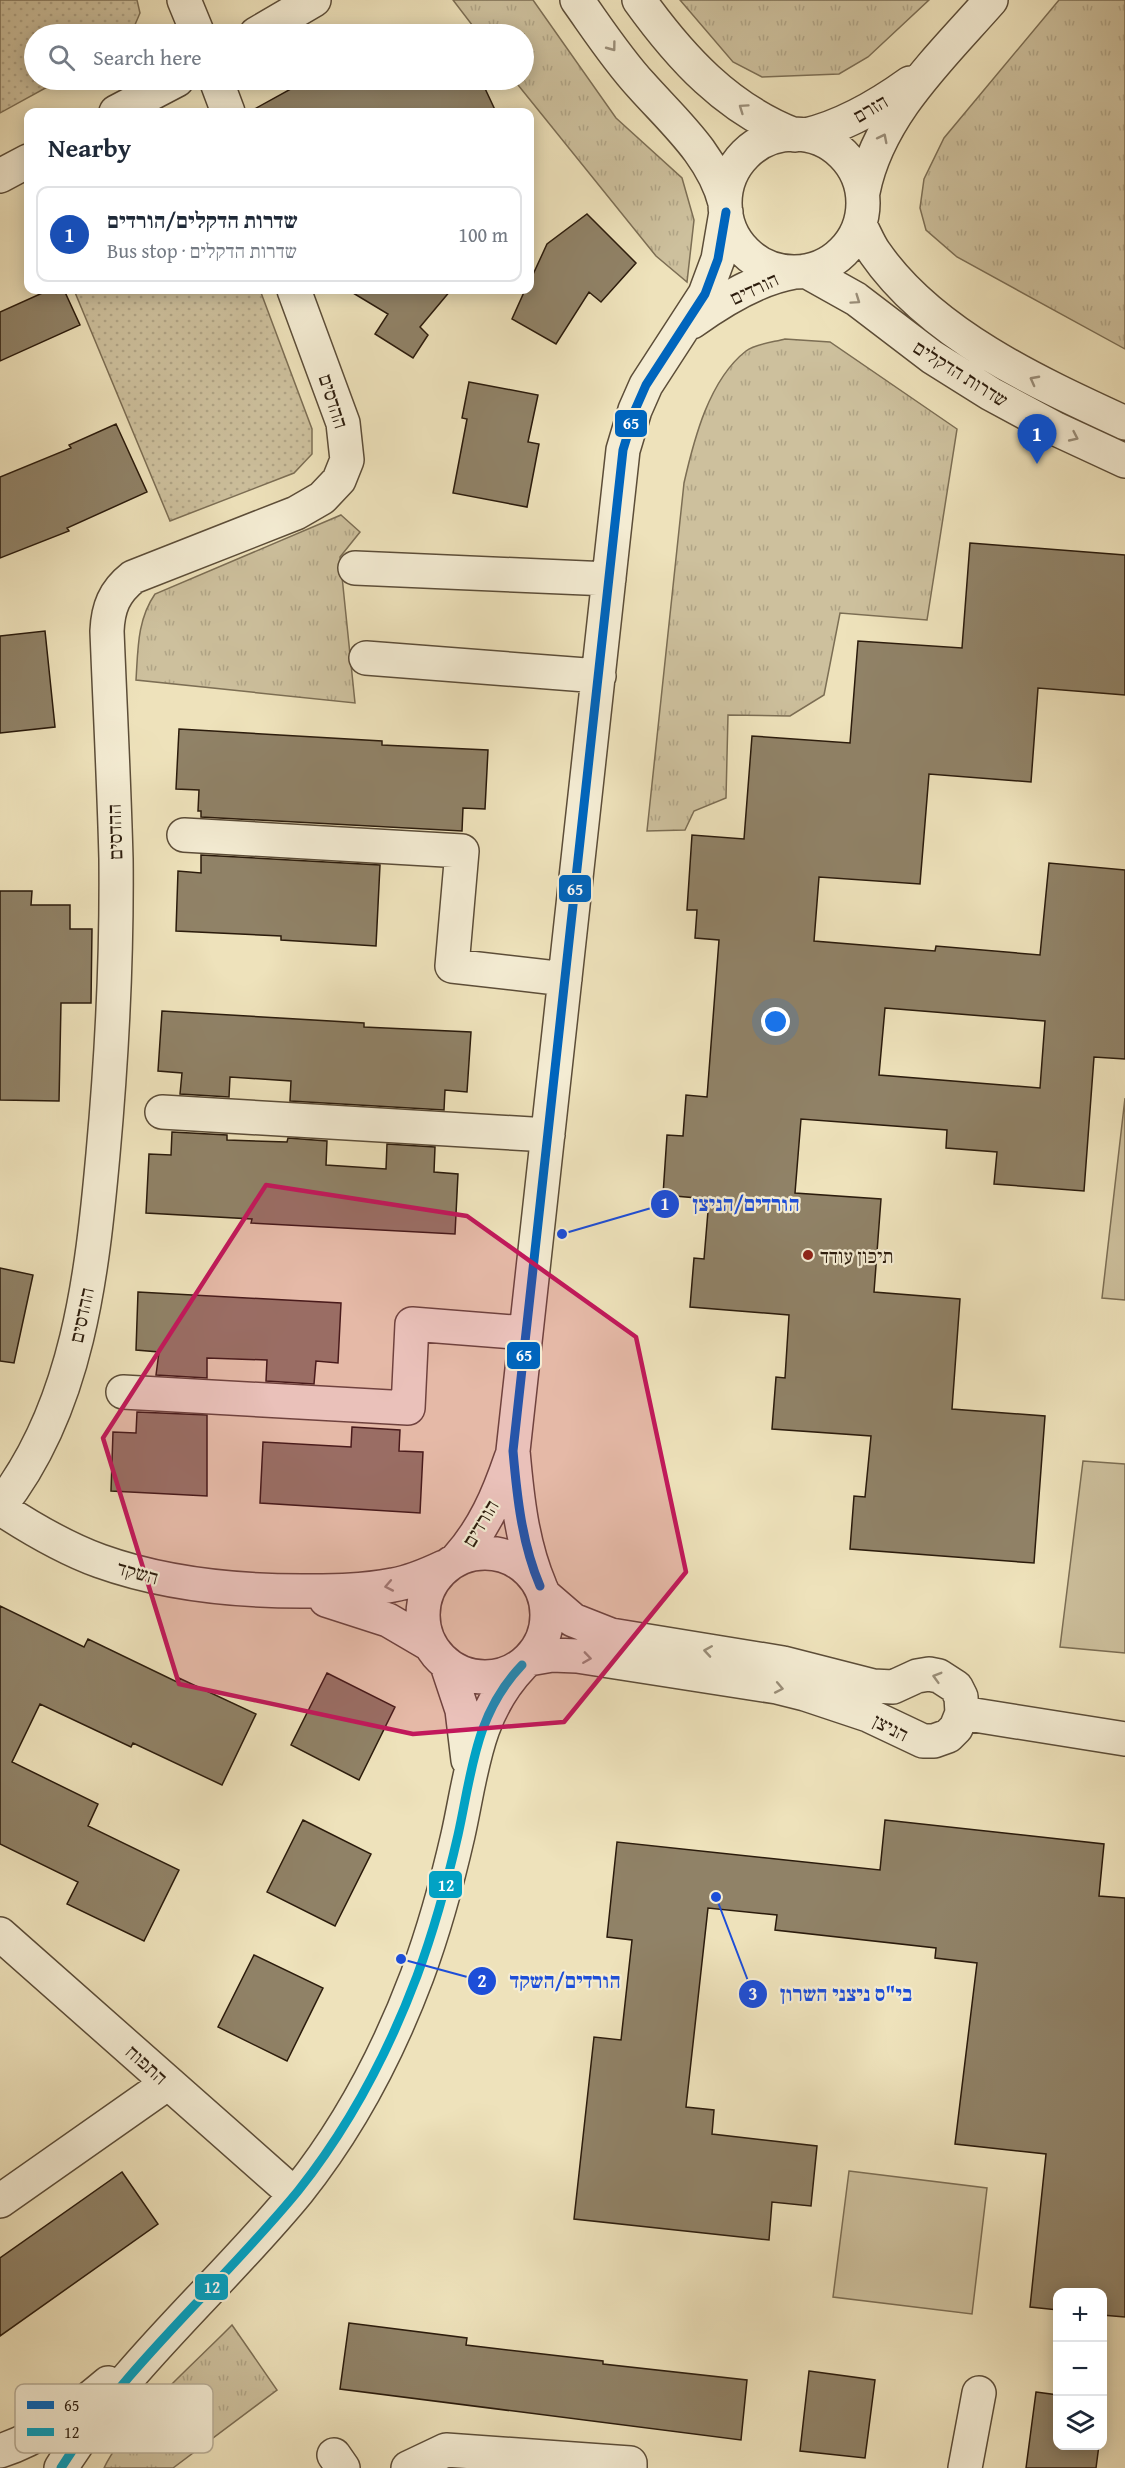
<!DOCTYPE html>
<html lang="en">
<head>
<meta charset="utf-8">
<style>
	:root { --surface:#fff; --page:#f2f2f3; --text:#1f2937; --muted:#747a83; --line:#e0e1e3; --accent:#8f2418 }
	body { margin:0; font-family:"Gentium Book Plus","Frank Ruhl Libre",serif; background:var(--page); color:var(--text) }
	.controls { position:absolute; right:18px; bottom:18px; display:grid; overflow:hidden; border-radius:12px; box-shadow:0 3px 15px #0003 }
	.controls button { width:54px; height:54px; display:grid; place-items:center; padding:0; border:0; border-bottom:2px solid var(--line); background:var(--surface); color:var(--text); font:30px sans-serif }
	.you { position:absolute; left:776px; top:1022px; width:21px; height:21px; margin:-15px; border:4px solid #fff; border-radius:50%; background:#1a73e8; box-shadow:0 0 0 9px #1a73e833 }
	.badge { display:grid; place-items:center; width:39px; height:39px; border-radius:50%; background:var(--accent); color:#fff; font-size:20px; font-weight:700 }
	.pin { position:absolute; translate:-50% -50px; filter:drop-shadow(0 2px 3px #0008) }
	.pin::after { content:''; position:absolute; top:32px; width:21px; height:18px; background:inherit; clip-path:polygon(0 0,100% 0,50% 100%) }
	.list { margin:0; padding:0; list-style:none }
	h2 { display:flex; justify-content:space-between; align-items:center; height:78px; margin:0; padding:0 24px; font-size:26px }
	h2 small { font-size:20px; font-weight:400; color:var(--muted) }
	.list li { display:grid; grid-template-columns:39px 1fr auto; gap:18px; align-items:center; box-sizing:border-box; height:96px; margin:0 12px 12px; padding:0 12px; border:2px solid var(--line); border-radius:12px }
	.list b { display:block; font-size:22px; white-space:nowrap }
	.list p { margin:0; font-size:20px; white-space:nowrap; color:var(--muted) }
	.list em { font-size:20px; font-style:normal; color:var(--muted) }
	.icon { flex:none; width:33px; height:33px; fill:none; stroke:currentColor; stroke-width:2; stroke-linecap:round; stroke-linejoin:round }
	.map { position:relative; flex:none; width:1125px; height:2468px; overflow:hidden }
	.search { position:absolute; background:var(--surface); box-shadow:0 3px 15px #0003; left:24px; top:24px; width:510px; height:66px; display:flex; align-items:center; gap:15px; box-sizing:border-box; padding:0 21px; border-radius:33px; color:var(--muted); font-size:22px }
	.panel { position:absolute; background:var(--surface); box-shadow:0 3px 15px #0003; left:24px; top:108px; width:510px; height:186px; border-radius:12px }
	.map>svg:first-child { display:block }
	.grass { fill:url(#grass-dots); stroke:#7c6e54; stroke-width:1.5 }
	.park { fill:url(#park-tufts); stroke:#7c6e54; stroke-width:1.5 }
	.garden { fill:#cdc09d; stroke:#7c6e54; stroke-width:1.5 }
	.building { fill:#908267; stroke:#2b1b0c; stroke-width:1.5; fill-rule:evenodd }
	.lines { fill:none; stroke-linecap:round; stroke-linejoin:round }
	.minor-casing { stroke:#5c4d38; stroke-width:36 }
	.minor { stroke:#f4ecd3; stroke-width:33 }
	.bus-1-casing { stroke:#f4ecd3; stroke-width:14 }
	.bus-2-casing { stroke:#f4ecd3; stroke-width:14 }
	.bus-1 { stroke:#0065bd; stroke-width:9 }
	.bus-2 { stroke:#02a2c4; stroke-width:9 }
	.oneway { stroke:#9a8e79 }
	.marked { fill:#c2185b; fill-opacity:0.2; stroke:#c2185b; stroke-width:4.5; stroke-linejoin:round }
	.poi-dot { fill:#8f2418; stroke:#f4ecd3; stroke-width:2 }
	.labels { text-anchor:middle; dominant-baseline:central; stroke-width:4.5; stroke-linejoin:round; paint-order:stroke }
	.street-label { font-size:20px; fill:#2b1b0c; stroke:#f4ecd3 }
	.poi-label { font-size:20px; fill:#2b1b0c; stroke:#f4ecd3; text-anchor:start }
	.key { fill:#f4ecd3; stroke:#b8ad97; stroke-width:1.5 }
	.key-label { font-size:16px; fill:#2b1b0c }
	.leader { fill:none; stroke:#1d4ed8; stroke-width:2 }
	.callout-dot { fill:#1d4ed8; stroke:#f4ecd3; stroke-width:2 }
	.mark-label { font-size:18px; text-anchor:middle; font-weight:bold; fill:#fff }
	.callout-label { font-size:21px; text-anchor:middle; font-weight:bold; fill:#1d4ed8; stroke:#f4ecd3; stroke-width:4.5; stroke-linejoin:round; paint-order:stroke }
	.line-badge { stroke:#f4ecd3; stroke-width:2 }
	.badge-label { font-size:16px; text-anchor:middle; font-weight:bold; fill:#fff }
</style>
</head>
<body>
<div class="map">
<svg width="1125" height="2468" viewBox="0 0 1125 2468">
	<defs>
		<pattern id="grass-dots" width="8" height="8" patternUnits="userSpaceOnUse" patternTransform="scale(1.5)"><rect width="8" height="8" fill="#cdc09d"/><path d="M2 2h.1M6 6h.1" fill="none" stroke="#b0a486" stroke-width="1.8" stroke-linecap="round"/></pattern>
		<pattern id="park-tufts" width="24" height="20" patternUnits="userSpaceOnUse" patternTransform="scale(1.5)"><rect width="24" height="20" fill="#cdc09d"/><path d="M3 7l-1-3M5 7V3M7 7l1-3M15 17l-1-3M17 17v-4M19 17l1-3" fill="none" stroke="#b0a486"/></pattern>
	</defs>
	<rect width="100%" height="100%" fill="#eee2bb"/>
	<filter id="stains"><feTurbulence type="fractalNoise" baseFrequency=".00333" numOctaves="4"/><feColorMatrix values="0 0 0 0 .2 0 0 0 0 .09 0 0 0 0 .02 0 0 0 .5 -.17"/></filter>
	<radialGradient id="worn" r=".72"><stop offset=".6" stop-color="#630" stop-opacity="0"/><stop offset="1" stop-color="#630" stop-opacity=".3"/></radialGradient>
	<path class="grass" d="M0,0H137L140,13L131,34H34V80H60L0,113Z
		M74,290H260L312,429V454L294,473L170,521Z"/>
	<path class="park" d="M453,0H533L616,118L682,178L694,220L687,282L656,256L514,80H524V34H479Z
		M680,0H929L868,57L839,74L762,77L733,62Z
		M1059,0H1125V349L957,257L926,230L920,208L924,179L944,138Z
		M785,339L830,342L957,429L927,620L840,613L824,695L790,716L728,715L726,798L694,811L685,830L647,831L684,483C694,439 709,380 746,351C755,344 774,342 785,339Z
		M341,515L360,532L340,557L355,703L136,680C138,650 137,620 155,594Z
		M232,2325L277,2390L173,2468H104C126,2422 195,2363 232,2325Z"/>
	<path class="garden" d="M1125,1098V1300L1102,1298Z
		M1083,1461L1125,1464V1653L1060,1647Z
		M849,2171L987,2188L972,2314L833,2297Z"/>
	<path class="building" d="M307,80H481L496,112H249Z
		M587,214L636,263L601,302L589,292L556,344L512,319L525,290H530V281L547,244Z
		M49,290H64L80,325L0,361V312Z
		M348,290H451L420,327L428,335L413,358L375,334L388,314Z
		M469,382L538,395L528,442L539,444L527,507L453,493L467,419L462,418Z
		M116,424L147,492L67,528L69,531L0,558V477L71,448L69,445Z
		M970,543L1125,555V695L1038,688L1031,782L929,774L920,884L819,877L814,941L935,951L936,946L1040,955L1049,863L1125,870V1059L1094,1057L1084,1191L994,1184L997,1152L946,1148L947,1130L801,1119L795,1193L881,1199L874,1292L960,1299L952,1409L1045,1416L1034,1563L850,1549L854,1496L865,1497L871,1436L772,1429L776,1377L785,1378L789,1315L690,1307L694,1258L704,1259L709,1199L663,1195L667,1135L683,1136L686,1095L707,1097L719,940L695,938L697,910H687L692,835L744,839L752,736L850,743L858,641L962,648ZM885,1008L1045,1021L1040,1088L879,1075Z
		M45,631L55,727L0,733V636Z
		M179,729L382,741V745L488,750L485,809L463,808L462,831L201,817V811H198L199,790L176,789Z
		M201,855L380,865L376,946L281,940V936L176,931L178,871L201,873Z
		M0,891H32L31,905H70V929H92L91,1003H61L59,1101L0,1100Z
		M162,1011L364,1023V1027L471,1032L467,1092L445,1090L444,1110L290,1101L291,1081L230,1077L229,1097L180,1094L182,1073L158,1071Z
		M172,1132L227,1135V1140L287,1142L288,1138L327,1141L326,1165L386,1169L387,1144L435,1147L434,1172L458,1174L455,1234L251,1223L252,1219L146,1213L149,1154L171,1155Z
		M0,1268L33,1275L14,1363L0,1361Z
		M138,1292L341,1303L338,1363L316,1361L314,1384L266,1381L267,1360L207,1358V1378L156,1375L159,1352L136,1350Z
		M137,1412L207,1415V1496L111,1491L113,1432L136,1433Z
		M352,1427L400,1430L399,1451L423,1452L420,1513L260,1503L263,1442L351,1447Z
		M0,1606L84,1647L88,1639L177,1682L179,1678L256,1714L222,1785L133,1743L131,1747L40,1704L12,1762L98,1804L88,1826L179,1870L144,1941L67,1904L78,1882L0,1844Z
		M327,1673L395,1707L359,1780L291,1745Z
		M303,1820L371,1854L335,1926L267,1892Z
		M885,1820L1104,1844L1099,1896L1125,1898V2317L1102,2315V2292H1058V2310L1030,2307L1046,2154L955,2144L977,1963L935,1958L936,1948L775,1930L777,1915L708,1908L686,2107L714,2110L712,2134L817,2146L811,2206L772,2202L769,2240L574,2219L594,2037L621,2040L632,1940L607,1937L617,1842L880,1870Z
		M254,1955L323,1988L287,2061L218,2027Z
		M122,2172L158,2224L0,2336V2258Z
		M349,2323L467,2338L466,2345L603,2361V2364L747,2380L741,2440L340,2389Z
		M809,2371L875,2380L865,2458L800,2451Z
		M1036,2392L1058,2395V2445H1099L1096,2468H1026Z"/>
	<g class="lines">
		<g class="minor-casing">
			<path id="minor" d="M184,0L198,34
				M577,0C597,28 617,59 641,85C673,121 713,155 725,203
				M639,0C680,57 727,109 795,135
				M256,34L314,0
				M216,80L228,112
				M116,112L177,80
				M725 203a69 69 0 1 1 138 0a69 69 0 1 1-138 0Z
				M806,135C844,126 878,106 910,83
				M0,176L28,161
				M863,192C878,115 941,57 991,0
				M860,225C865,234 869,245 875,253C931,334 1038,383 1125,423
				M806,271L856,299L932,357L991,394L1056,429L1125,461
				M692,322C721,301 758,278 795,272
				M355,568L609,579
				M366,658L599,676
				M184,835L462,851L452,966L565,979
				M162,1112L548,1135
				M123,1392L408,1408L412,1324L526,1333
				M0,1506C78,1407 92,1275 103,1154C112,1055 117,957 116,859C114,783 110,707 107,631C108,608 114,592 133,577L296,513L322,498L339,480L347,460L343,423L294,290
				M0,1508C32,1529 64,1548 100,1561C164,1584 235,1591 302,1591C333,1591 362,1591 393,1585C411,1582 427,1575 444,1567
				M423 1615a62 62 0 1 1 124 0a62 62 0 1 1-124 0Z
				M457,1559C484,1529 498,1496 511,1458
				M540,1586C522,1544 517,1497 513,1451L623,450L635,410L646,385L705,294L718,259L726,212
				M326,1600L388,1620L429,1644
				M529,1659L552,1655L577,1656L777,1687L805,1694L868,1715L923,1741H934L948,1736L956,1728L962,1713L961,1697L956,1687L939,1676L929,1674L917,1676L893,1687L873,1686L783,1663L611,1635L573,1620L544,1595
				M447,1665L462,1710L468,1760
				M962,1713L1125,1739
				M0,1934L294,2194
				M0,2201L168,2083
				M0,2451C41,2438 76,2410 108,2383
				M334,2455L343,2468
				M61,2468C126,2364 221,2285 298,2191C349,2127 388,2053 417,1976C434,1930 447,1883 458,1835C472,1772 475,1714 522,1665
				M408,2468L446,2450L630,2463V2468
				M965,2468L979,2393"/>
		</g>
		<use href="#minor" class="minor"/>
		<g class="bus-1-casing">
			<path id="bus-1" d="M540,1586C522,1544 517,1497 513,1451L623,450L635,410L646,385L705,294L718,259L726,212"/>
		</g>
		<g class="bus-2-casing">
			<path id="bus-2" d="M61,2468C126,2364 221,2285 298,2191C349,2127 388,2053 417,1976C434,1930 447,1883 458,1835C472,1772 475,1714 522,1665"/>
		</g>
		<use href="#bus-1" class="bus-1"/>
		<use href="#bus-2" class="bus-2"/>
	</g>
	<defs><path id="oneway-chevron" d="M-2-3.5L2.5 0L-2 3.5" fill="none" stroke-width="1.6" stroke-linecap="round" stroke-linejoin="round" transform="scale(1.5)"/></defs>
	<g class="oneway">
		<use href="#oneway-chevron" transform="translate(612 47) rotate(53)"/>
		<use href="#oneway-chevron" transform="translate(743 108) rotate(-145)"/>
		<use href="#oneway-chevron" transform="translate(883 138) rotate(-63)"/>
		<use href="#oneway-chevron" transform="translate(856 300) rotate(35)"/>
		<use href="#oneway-chevron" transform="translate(1034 380) rotate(-152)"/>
		<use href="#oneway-chevron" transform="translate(1074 437) rotate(25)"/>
		<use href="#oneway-chevron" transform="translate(389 1586) rotate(169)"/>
		<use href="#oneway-chevron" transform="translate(708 1651) rotate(-171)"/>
		<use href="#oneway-chevron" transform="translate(587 1658) rotate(8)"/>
		<use href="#oneway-chevron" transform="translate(937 1677) rotate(-164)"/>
		<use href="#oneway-chevron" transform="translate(779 1688) rotate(11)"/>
	</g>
	<path class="marked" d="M266,1185L467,1216L636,1337L686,1572L564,1722L413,1734L179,1684L103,1438Z"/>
	<circle class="poi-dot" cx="808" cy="1255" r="6"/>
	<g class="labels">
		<g class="street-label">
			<text transform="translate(870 108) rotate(-30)">הזרם</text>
			<text transform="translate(754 288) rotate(-25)">הורדים</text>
			<text transform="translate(961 373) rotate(32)">שדרות הדקלים</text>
			<text transform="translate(334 401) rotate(72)">ההדסים</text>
			<text transform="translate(114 832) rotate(-92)">ההדסים</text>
			<text transform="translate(81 1315) rotate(-78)">ההדסים</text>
			<text transform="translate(480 1523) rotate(-59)">הורדים</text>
			<text transform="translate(138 1572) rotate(15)">השקד</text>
			<text transform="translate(891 1727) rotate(27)">הניצן</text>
			<text transform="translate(147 2064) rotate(42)">התפוח</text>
		</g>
		<g class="poi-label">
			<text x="820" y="1255">תיכון עודד</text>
		</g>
	</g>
	<rect x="15" y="2384" width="198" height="69" rx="9" class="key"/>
	<rect x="27" y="2401" width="27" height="8" fill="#0065bd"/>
	<rect x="27" y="2428" width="27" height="8" fill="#02a2c4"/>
	<g class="key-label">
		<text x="64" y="2411">65</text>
		<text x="64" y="2438">12</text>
	</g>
	<path class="leader" d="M562 1234L665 1204M401 1959L482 1981M716 1897L753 1994"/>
	<g class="callout-dot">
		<circle cx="562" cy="1234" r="6"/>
		<circle cx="401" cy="1959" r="6"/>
		<circle cx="716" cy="1897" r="6"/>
		<circle cx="665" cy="1204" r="15"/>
		<circle cx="482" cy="1981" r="15"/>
		<circle cx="753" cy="1994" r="15"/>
	</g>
	<g class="mark-label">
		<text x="665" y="1210">1</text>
		<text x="482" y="1987">2</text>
		<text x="753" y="2000">3</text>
	</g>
	<g class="callout-label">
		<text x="746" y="1211">הורדים/הניצן</text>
		<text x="565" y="1988">הורדים/השקד</text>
		<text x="846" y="2001">בי"ס ניצני השרון</text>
	</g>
	<g class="line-badge">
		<rect x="614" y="409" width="34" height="29" rx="6" fill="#0065bd"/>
		<rect x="558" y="874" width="34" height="29" rx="6" fill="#0065bd"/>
		<rect x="506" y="1341" width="35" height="29" rx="6" fill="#0065bd"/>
		<rect x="428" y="1870" width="35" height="29" rx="6" fill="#02a2c4"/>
		<rect x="194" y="2273" width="35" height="28" rx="6" fill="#02a2c4"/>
	</g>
	<g class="badge-label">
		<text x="631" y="429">65</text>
		<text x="575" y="895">65</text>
		<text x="524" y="1361">65</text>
		<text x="446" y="1891">12</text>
		<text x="212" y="2293">12</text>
	</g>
	<rect width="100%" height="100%" filter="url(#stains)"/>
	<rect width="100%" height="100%" fill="url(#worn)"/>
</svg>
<div class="controls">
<button>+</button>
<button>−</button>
<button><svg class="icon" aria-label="layers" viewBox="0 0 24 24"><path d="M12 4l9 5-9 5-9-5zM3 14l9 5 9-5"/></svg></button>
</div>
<div class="you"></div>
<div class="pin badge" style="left:1037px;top:464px;background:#1a4fb4">1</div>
<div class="search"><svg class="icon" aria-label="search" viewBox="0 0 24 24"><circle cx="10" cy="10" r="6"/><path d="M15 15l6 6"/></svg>Search here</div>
<section class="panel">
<h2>Nearby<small></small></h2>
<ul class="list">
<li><span class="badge" style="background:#1a4fb4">1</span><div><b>שדרות הדקלים/הורדים</b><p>Bus stop · שדרות הדקלים</p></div><em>100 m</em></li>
</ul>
</section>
</div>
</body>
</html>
